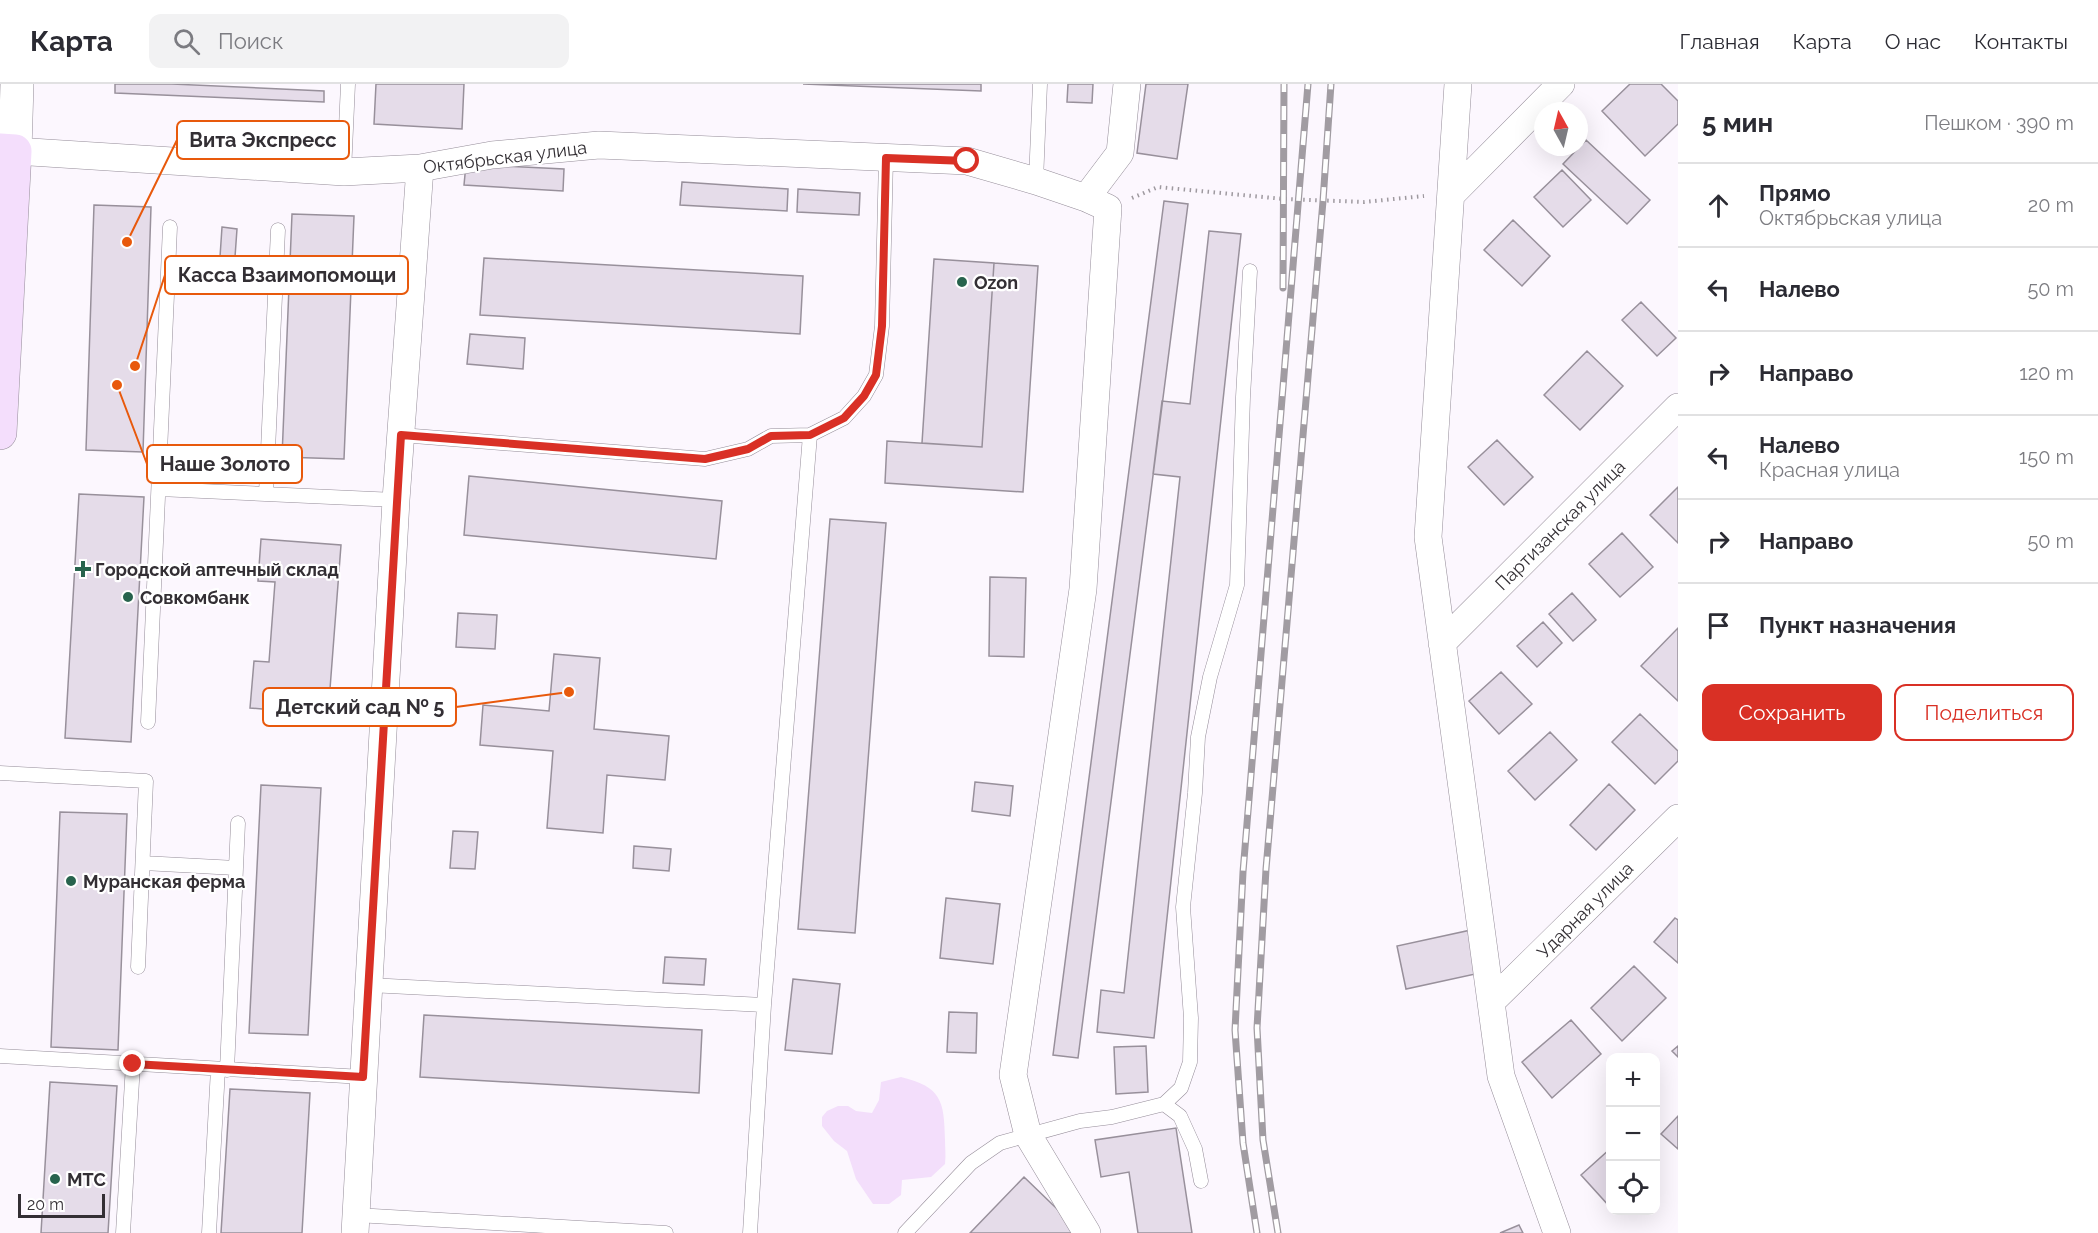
<!DOCTYPE html>
<html lang="ru">
<head>
<meta charset="utf-8">
<style>
	:root { --surface:#fff; --page:#f2f2f3; --text:#2b2b33; --muted:#7c7c81; --line:#e1e1e2; --accent:#d93025 }
	body { margin:0; font-family:Raleway,sans-serif; background:var(--page); color:var(--text) }
	.controls { position:absolute; right:18px; bottom:18px; display:grid; overflow:hidden; border-radius:12px; box-shadow:0 6px 24px #0002 }
	.controls button { width:54px; height:54px; display:grid; place-items:center; padding:0; border:0; border-bottom:2px solid var(--line); background:var(--surface); color:var(--text); font:30px sans-serif }
	.compass { position:absolute; left:1534px; top:18px; width:54px; height:54px; border-radius:50%; background:var(--surface); box-shadow:0 6px 24px #0002; rotate:352deg }
	.scale { position:absolute; left:18px; bottom:15px; width:87px; box-sizing:border-box; padding-left:6px; border:3px solid #332f34; border-top:0; font-size:16px; line-height:21px; white-space:nowrap; color:#332f34; -webkit-text-stroke:4px #fff; paint-order:stroke }
	.stop { position:absolute; width:18px; height:18px; margin:-14px; border:4px solid #d93025; border-radius:50%; background:#fff }
	.stop.end { background:#d93025; border-color:#fff; box-shadow:0 2px 6px #0008 }
	.list { margin:0; padding:0; list-style:none }
	h2 { display:flex; justify-content:space-between; align-items:center; height:78px; margin:0; padding:0 24px; font-size:26px }
	h2 small { font-size:20px; font-weight:400; color:var(--muted) }
	.list li { display:grid; grid-template-columns:39px 1fr auto; gap:18px; align-items:center; box-sizing:border-box; height:84px; padding:0 24px; border-top:2px solid var(--line) }
	.list b { display:block; font-size:22px; white-space:nowrap }
	.list p { margin:0; font-size:20px; white-space:nowrap; color:var(--muted) }
	.list em { font-size:20px; font-style:normal; color:var(--muted) }
	.actions { display:flex; gap:12px; padding:18px 24px }
	.actions a { flex:1; padding:14px 0; border:2px solid var(--accent); border-radius:12px; text-align:center; font-size:21px; color:var(--accent) }
	.actions .main { background:var(--accent); color:#fff }
	.icon { flex:none; width:33px; height:33px; fill:none; stroke:currentColor; stroke-width:2; stroke-linecap:round; stroke-linejoin:round }
	.map { position:relative; flex:none; width:1678px; height:1149px; overflow:hidden }
	header { display:flex; align-items:center; gap:36px; box-sizing:border-box; height:84px; padding:0 30px; background:var(--surface); border-bottom:2px solid var(--line) }
	header strong { font-size:28px }
	nav { display:flex; gap:33px; margin-inline-start:auto; font-size:21px }
	.search { width:420px; height:54px; background:var(--page); display:flex; align-items:center; gap:15px; box-sizing:border-box; padding:0 21px; border-radius:12px; color:var(--muted); font-size:22px }
	main { display:flex }
	aside { flex:1; background:var(--surface) }
	.map>svg:first-child { display:block }
	.green { fill:#f3defb }
	.building { fill:#e5dce9; stroke:#98909b; stroke-width:1.5 }
	.lines { fill:none; stroke-linecap:round; stroke-linejoin:round }
	.service-casing { stroke:#958d99; stroke-width:15 }
	.minor-casing { stroke:#958d99; stroke-width:28 }
	.tertiary-casing { stroke:#958d99; stroke-width:34 }
	.secondary-casing { stroke:#958d99; stroke-width:34 }
	.path { stroke:#9e999f; stroke-width:4; stroke-dasharray:1.5 4.5; stroke-linecap:butt }
	.service { stroke:#fff; stroke-width:14 }
	.minor { stroke:#fff; stroke-width:27 }
	.tertiary { stroke:#fff; stroke-width:33 }
	.secondary { stroke:#f4defc; stroke-width:33 }
	.rail-casing { stroke:#a19ca2; stroke-width:7 }
	.rail { stroke:#fff; stroke-width:4.5; stroke-dasharray:14; stroke-linecap:butt }
	.route { stroke:#d93025; stroke-width:8 }
	.poi-dot { fill:#27634d; stroke:#fff; stroke-width:2 }
	.labels { text-anchor:middle; dominant-baseline:central; stroke-width:4.5; stroke-linejoin:round; paint-order:stroke }
	.street-label { font-size:18px; fill:#332f34; stroke:#fff }
	.poi-label { font-size:18px; font-weight:bold; fill:#332f34; stroke:#fff; text-anchor:start }
	.leader { fill:none; stroke:#e8590c; stroke-width:2 }
	.callout-dot { fill:#e8590c; stroke:#fff; stroke-width:2 }
	.callout { fill:#fff; stroke:#e8590c; stroke-width:2 }
	.callout-label { font-size:20px; text-anchor:middle; font-weight:bold; fill:#332f34 }
</style>
</head>
<body>
<header>
<strong>Карта</strong>
<div class="search"><svg class="icon" aria-label="search" viewBox="0 0 24 24"><circle cx="10" cy="10" r="6"/><path d="M15 15l6 6"/></svg>Поиск</div>
<nav><a>Главная</a><a>Карта</a><a>О нас</a><a>Контакты</a></nav>
</header>
<main>
<div class="map">
<svg width="1678" height="1149" viewBox="0 0 1678 1149">
	<rect width="100%" height="100%" fill="#fcf7fe"/>
	<path class="green" d="M901,993C942,1003 944,1017 945,1056C945,1064 946,1071 945,1080L931,1093L902,1096L901,1111L889,1120H873L856,1095L847,1067L834,1057L822,1042V1033L827,1027L838,1022H848L856,1027L872,1029L879,1016L881,998Z"/>
	<path class="building" d="M115,0H172L324,7V18L115,9Z
		M376,0H464L462,45L374,40Z
		M803,0H981V7Z
		M1068,0H1093L1092,19L1067,18Z
		M1146,0H1188L1177,75L1137,69Z
		M1630,0H1661L1678,17V40L1645,72L1602,27Z
		M1586,56L1650,116L1627,140L1563,80Z
		M466,80L564,85L563,107L464,101Z
		M1562,86L1591,116L1563,143L1534,113Z
		M682,98L788,105L787,127L680,121Z
		M798,105L860,109L859,131L797,128Z
		M1164,117L1188,120L1078,974L1053,971Z
		M94,121L151,123L143,368L86,366Z
		M292,130L354,132L344,375L282,373Z
		M1513,136L1550,172L1522,202L1484,166Z
		M222,143L237,145L235,173H220Z
		M1209,147L1241,150L1154,954L1097,948L1101,906L1124,909L1180,393L1153,390L1162,317L1190,320Z
		M484,174L803,192L800,250L480,231Z
		M934,175L994,179L982,363L922,359Z
		M994,179L1038,182L1023,408L885,399L887,357L982,363Z
		M1641,218L1676,254L1657,272L1622,236Z
		M470,250L525,254L523,285L467,280Z
		M1587,267L1623,302L1580,346L1544,311Z
		M1497,356L1533,393L1504,421L1468,383Z
		M469,392L722,417L716,475L464,451Z
		M1678,403V459L1650,431Z
		M79,410L144,413L131,658L65,654Z
		M830,435L886,439L855,849L798,845Z
		M1622,449L1653,483L1620,513L1589,480Z
		M261,455L341,461L328,631L250,624L254,577L269,578L275,498L258,497Z
		M990,493L1026,494L1024,573L989,572Z
		M1572,509L1596,536L1573,557L1549,530Z
		M458,529L497,531L495,565L456,563Z
		M1543,538L1562,559L1537,583L1517,562Z
		M1678,544V617L1641,582Z
		M554,570L600,574L594,645L669,652L665,696L607,691L603,749L547,744L553,667L480,661L483,621L549,627Z
		M1501,588L1532,620L1499,650L1469,617Z
		M1640,630L1678,667V677L1655,700L1612,658Z
		M1550,648L1577,676L1535,716L1508,687Z
		M975,698L1013,702L1010,732L972,727Z
		M1609,700L1635,726L1596,766L1570,741Z
		M261,701L321,704L308,951L249,949Z
		M60,728L127,730L118,966L51,963Z
		M453,747L478,748L475,785L450,784Z
		M634,762L671,765L669,787L633,784Z
		M946,814L1000,820L993,880L940,874Z
		M1675,834L1678,836V879L1654,858Z
		M1471,846L1480,889L1406,905L1397,862Z
		M665,873L706,875L704,901L663,899Z
		M1634,882L1666,914L1622,957L1591,924Z
		M793,895L840,900L832,970L785,966Z
		M949,928L977,929L976,969L947,968Z
		M424,931L702,946L699,1009L420,993Z
		M1571,936L1601,970L1552,1014L1522,978Z
		M1146,962L1148,1008L1116,1010L1114,963Z
		M1678,962V973L1672,967Z
		M50,998L117,1002L108,1149H41Z
		M230,1005L310,1009L302,1149H221Z
		M1678,1032V1065L1661,1050Z
		M1176,1044L1192,1149H1138L1129,1088L1101,1093L1095,1056Z
		M1610,1065V1123L1581,1091Z
		M1024,1093L1082,1149H970Z
		M1519,1141L1523,1149H1500Z"/>
	<g class="lines">
		<g class="service-casing">
			<path id="service" d="M344,88L348,0
				M1036,97L1040,0
				M401,351L705,375L748,365L771,352L810,351L844,334L864,312L876,291L882,242L886,74
				M159,405L396,416
				M266,410L278,146
				M148,638L170,143
				M0,689L146,697L138,883
				M143,779L236,784
				M369,901L764,921
				M0,972L363,993
				M227,986L238,739
				M1164,1020L1180,1032L1195,1065L1201,1097
				M356,1131L666,1149
				M123,1149L133,980
				M209,1149L218,985
				M750,1149L764,921L810,351
				M905,1149L971,1079L1000,1059L1080,1037L1112,1033L1164,1020L1181,1004L1190,978L1191,934L1183,823L1195,709L1198,653L1210,593L1237,501L1243,313L1250,187"/>
		</g>
		<g class="minor-casing">
			<path id="minor" d="M1458,0L1428,453L1501,992L1557,1149
				M15,67L344,88L420,84L492,71L599,61L967,77L1036,97L1086,114L1108,124L1083,505L1013,991L1028,1051L1087,1149
				M1452,110L1561,0
				M1086,114L1120,69L1127,0
				M1442,559L1678,323
				M1491,918L1678,734
				M355,1149L396,416L420,84"/>
		</g>
		<g class="tertiary-casing">
			<path id="tertiary" d="M15,67L17,0"/>
		</g>
		<g class="secondary-casing">
			<path id="secondary" d="M0,66L15,67L0,349"/>
		</g>
		<path class="path" d="M1132,114L1158,103L1284,115L1364,118L1424,112"/>
		<use href="#service" class="service"/>
		<use href="#minor" class="minor"/>
		<use href="#tertiary" class="tertiary"/>
		<use href="#secondary" class="secondary"/>
		<g class="rail-casing">
			<path id="rail" d="M1283,204L1284,0
				M1257,1149L1243,1059L1235,946L1243,788L1308,0
				M1278,1149L1263,1056L1257,944L1266,785L1323,117L1331,0"/>
		</g>
		<use href="#rail" class="rail"/>
	</g>
	<g class="lines">
		<path class="route" d="M133,980L363,993L401,351L705,375L748,365L771,352L810,351L844,334L864,312L876,291L882,242L886,74L967,77"/>
	</g>
	<g class="poi-dot">
		<circle cx="962" cy="198" r="6"/>
		<path d="M80 476h6v6h6v6h-6v6h-6v-6h-6v-6h6z"/>
		<circle cx="128" cy="513" r="6"/>
		<circle cx="71" cy="797" r="6"/>
		<circle cx="55" cy="1095" r="6"/>
	</g>
	<g class="labels">
		<g class="street-label">
			<text transform="translate(505 73) rotate(-7)">Октябрьская улица</text>
			<text transform="translate(1560 441) rotate(-45)">Партизанская улица</text>
			<text transform="translate(1585 826) rotate(-45)">Ударная улица</text>
		</g>
		<g class="poi-label">
			<text x="974" y="198">Ozon</text>
			<text x="95" y="485">Городской аптечный склад</text>
			<text x="140" y="513">Совкомбанк</text>
			<text x="83" y="797">Муранская ферма</text>
			<text x="67" y="1095">МТС</text>
		</g>
	</g>
	<path class="leader" d="M127 158L177 56M135 282L165 191M117 301L147 380M569 608L456 623"/>
	<g class="callout-dot">
		<circle cx="127" cy="158" r="6"/>
		<circle cx="135" cy="282" r="6"/>
		<circle cx="117" cy="301" r="6"/>
		<circle cx="569" cy="608" r="6"/>
	</g>
	<g class="callout">
		<rect x="177" y="37" width="172" height="38" rx="6"/>
		<rect x="165" y="172" width="243" height="38" rx="6"/>
		<rect x="147" y="361" width="155" height="38" rx="6"/>
		<rect x="263" y="604" width="193" height="38" rx="6"/>
	</g>
	<g class="callout-label">
		<text x="263" y="63">Вита Экспресс</text>
		<text x="287" y="198">Касса Взаимопомощи</text>
		<text x="225" y="387">Наше Золото</text>
		<text x="360" y="630">Детский сад № 5</text>
	</g>
</svg>
<div class="controls">
<button>+</button>
<button>−</button>
<button><svg class="icon" aria-label="locate" viewBox="0 0 24 24"><circle cx="12" cy="12" r="6"/><path d="M12 2v4M12 18v4M2 12h4M18 12h4"/></svg></button>
</div>
<svg class="compass" viewBox="-18 -18 36 36"><path d="M0-13l5 13h-10z" fill="#e53935"/><path d="M0 13l5-13h-10z" fill="#7c7c81"/></svg>
<div class="scale">20 m</div>
<div class="stop" style="left:967px;top:77px"></div>
<div class="stop end" style="left:133px;top:980px"></div>
</div>
<aside>
<h2>5 мин<small>Пешком · 390 m</small></h2>
<ul class="list">
<li><svg class="icon" aria-label="ahead" viewBox="0 0 24 24"><path d="M12 20V5M6 11l6-6 6 6"/></svg><div><b>Прямо</b><p>Октябрьская улица</p></div><em>20 m</em></li>
<li><svg class="icon" aria-label="left" viewBox="0 0 24 24"><path d="M17 20v-9H6M10 6l-5 5 5 5"/></svg><div><b>Налево</b></div><em>50 m</em></li>
<li><svg class="icon" aria-label="right" viewBox="0 0 24 24"><path d="M7 20v-9h11M14 6l5 5-5 5"/></svg><div><b>Направо</b></div><em>120 m</em></li>
<li><svg class="icon" aria-label="left" viewBox="0 0 24 24"><path d="M17 20v-9H6M10 6l-5 5 5 5"/></svg><div><b>Налево</b><p>Красная улица</p></div><em>150 m</em></li>
<li><svg class="icon" aria-label="right" viewBox="0 0 24 24"><path d="M7 20v-9h11M14 6l5 5-5 5"/></svg><div><b>Направо</b></div><em>50 m</em></li>
<li><svg class="icon" aria-label="arrive" viewBox="0 0 24 24"><path d="M6 21V4h12l-3 4 3 4H6"/></svg><div><b>Пункт назначения</b></div></li>
</ul>
<div class="actions"><a class="main">Сохранить</a><a>Поделиться</a></div>
</aside>
</main>
</body>
</html>
